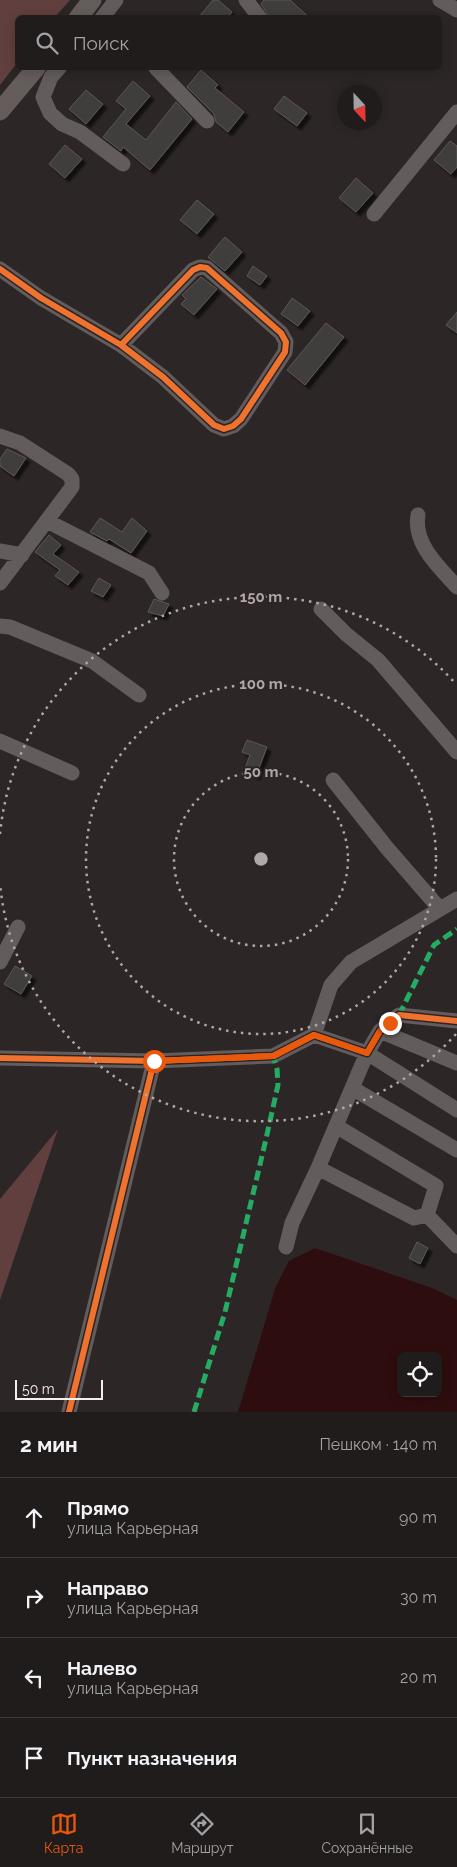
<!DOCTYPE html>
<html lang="ru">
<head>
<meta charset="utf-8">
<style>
	:root { --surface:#211c1c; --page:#292525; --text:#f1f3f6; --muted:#a2a1a3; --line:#3e3a3b; --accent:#ea580c }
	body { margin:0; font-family:Raleway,sans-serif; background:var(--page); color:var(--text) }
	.controls { position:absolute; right:15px; bottom:15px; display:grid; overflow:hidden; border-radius:8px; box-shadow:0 2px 12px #0003 }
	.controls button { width:45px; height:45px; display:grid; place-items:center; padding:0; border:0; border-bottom:1px solid var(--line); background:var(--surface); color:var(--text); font:25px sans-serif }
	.compass { position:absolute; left:337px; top:85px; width:45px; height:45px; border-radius:50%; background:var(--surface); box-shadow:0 2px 12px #0003; rotate:158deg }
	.scale { position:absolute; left:15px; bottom:12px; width:88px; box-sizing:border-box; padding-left:5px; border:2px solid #f5eeee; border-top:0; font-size:14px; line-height:18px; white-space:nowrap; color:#f5eeee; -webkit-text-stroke:4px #2e2424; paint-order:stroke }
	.stop { position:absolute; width:15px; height:15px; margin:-11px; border:4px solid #ea580c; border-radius:50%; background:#fff }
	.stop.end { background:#ea580c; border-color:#fff; box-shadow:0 1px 5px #0008 }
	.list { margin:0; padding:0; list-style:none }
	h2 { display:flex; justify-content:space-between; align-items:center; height:65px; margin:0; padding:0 20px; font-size:21px }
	h2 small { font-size:16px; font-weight:400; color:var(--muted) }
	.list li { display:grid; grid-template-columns:32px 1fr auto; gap:15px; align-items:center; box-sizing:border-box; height:80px; padding:0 20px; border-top:1px solid var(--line) }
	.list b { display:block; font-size:19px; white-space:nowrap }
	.list p { margin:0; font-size:16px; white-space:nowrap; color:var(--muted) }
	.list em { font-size:16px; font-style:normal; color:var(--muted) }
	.icon { flex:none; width:28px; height:28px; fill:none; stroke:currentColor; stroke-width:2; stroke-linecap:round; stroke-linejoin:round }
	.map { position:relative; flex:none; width:457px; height:1412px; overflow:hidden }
	.search { position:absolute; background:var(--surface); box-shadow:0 2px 12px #0003; left:15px; right:15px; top:15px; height:55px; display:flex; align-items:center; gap:12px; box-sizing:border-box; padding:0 18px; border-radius:8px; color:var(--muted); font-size:19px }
	.sheet { height:385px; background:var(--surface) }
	nav { display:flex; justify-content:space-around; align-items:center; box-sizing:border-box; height:70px; border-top:1px solid var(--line); background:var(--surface); font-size:14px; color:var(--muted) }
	nav a { display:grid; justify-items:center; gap:2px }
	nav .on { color:var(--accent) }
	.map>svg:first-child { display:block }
	.green { fill:#613f3e }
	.water { fill:#2e0d0e; fill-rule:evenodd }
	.building { fill:#403c3c; stroke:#5c5857; filter:url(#shadow) }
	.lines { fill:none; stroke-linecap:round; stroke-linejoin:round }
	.minor { stroke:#635c5c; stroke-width:15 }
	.major { stroke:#655d5c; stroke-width:19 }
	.quiet { stroke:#26ab63; stroke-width:5; stroke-dasharray:10 5; stroke-linecap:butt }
	.cycleway-casing { stroke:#2e2424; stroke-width:9 }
	.cycleway { stroke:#ef722f; stroke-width:6 }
	.route { stroke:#ea580c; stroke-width:6 }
	.ring { fill:none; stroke:#afa8a8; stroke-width:2.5; stroke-dasharray:2.5 5 }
	.centre { fill:#afa8a8; stroke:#2e2424; stroke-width:2.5 }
	.ring-label { font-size:15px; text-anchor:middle; font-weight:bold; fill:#afa8a8; stroke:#2e2424; stroke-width:4; stroke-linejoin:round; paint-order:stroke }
</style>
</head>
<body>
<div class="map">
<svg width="457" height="1412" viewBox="0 0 457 1412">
	<defs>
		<filter id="shadow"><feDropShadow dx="4" dy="4" stdDeviation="1" flood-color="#0009"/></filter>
	</defs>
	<rect width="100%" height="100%" fill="#2c2626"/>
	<path class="green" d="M0,0H70L55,17L18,18L17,63L0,85Z
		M58,1129L0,1300V1199Z"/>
	<path class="water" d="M315,1248L432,1288L457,1300V1412H238L276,1286L289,1261ZM401,1356H438V1393H401Z"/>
	<path class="building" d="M213,0H218L232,12L227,18H198Z
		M264,0H290L310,18H270L261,4Z
		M201,70L218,85L215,88L244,112L228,132L216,122L214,114L187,87Z
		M133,81L150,96L126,124L146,140L176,102L192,119L150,170L123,147L121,151L103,137L126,109L116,101Z
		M86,90L103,104L86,124L69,109Z
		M284,96L307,113L297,126L274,109Z
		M450,141L457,146V167L451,174L434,160Z
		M65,145L82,159L65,178L49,164Z
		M356,178L373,193L356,212L339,198Z
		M197,200L214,214L197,234L180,220Z
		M225,237L242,252L225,271L208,257Z
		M253,266L267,276L260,285L247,276Z
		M201,277L217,289L194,315L181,304L186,299L182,295Z
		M292,298L310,311L298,326L281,314Z
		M457,312V333L446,325Z
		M326,323L344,337L305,385L287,370Z
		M7,449L26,458L14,476L0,466V459Z
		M100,518L122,532L132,518L147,531L131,553L109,539L107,541L90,532Z
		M49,535L61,545L53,554L79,572L68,585L55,576L60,570L35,552Z
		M99,578L111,585L103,597L91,591Z
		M154,599L169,604L163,616L148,612Z
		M247,740L267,747L256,776L244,771L250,755L242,752Z
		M15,966L32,976L21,994L4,984Z
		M417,1242L428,1248L420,1264L409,1258Z"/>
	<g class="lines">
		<path class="minor" d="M246,0L260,18
			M440,0L457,10
			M102,18L116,0
			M59,68L51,77L43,97L50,113L62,124L80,132L123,164
			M156,68L207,121
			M374,214L457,112
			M0,269L41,298L121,345L163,377L214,425L224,429L233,426L241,419L285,352L286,342L281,333L207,268L200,267L193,270L121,345
			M0,436L20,443L68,474L72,479V487L0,583
			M418,515C413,544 439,567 457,587
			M47,521L149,573L162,593
			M0,551L22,555
			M321,609L346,634L378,660L457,752
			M0,626L10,627L92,661L139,695
			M0,741L72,773
			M333,780L387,848L440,909
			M0,962L18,927
			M380,1031L457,1063
			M314,1035L331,985L351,962L457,899
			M0,1058L154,1061L273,1056L314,1035L367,1053L380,1031L399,1015L457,1021
			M352,1088L457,1150
			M336,1126L436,1186L427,1215L457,1246
			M318,1168L414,1218L427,1215
			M286,1247L292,1223L318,1168L367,1053L457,1110
			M69,1412L154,1061"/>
		<path class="major" d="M78,18L92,0
			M0,111L36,68"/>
		<path class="quiet" d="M399,1015L434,945L457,929
			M194,1412L225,1312L266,1139L278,1085L277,1069L273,1056"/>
		<g class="cycleway-casing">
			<path id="cycleway" d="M0,269L41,298L121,345L163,377L214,425L224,429L233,426L241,419L285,352L286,342L281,333L207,268L200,267L193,270L121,345
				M0,1058L154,1061L273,1056L314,1035L367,1053L380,1031L399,1015L457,1021
				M69,1412L154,1061"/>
		</g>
		<use href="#cycleway" class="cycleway"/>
	</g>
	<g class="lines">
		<path class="route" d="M154,1061L274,1056L314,1035L367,1053L380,1031L390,1023"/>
	</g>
	<g class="ring">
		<circle cx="261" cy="859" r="87"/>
		<circle cx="261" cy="859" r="175"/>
		<path d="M456 1034A262 262 0 0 1 0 884M0 834A262 262 0 0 1 456 684"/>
	</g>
	<circle cx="261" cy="859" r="8" class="centre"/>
	<g class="ring-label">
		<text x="261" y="602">150 m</text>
		<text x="261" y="689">100 m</text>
		<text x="261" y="777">50 m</text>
	</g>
</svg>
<div class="controls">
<button><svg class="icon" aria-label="locate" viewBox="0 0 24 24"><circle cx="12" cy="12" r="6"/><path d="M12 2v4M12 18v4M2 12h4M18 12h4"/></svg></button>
</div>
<svg class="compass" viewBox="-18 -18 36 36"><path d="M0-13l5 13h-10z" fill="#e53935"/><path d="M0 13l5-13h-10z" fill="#a2a1a3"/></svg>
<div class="scale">50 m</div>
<div class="stop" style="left:154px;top:1061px"></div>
<div class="stop end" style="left:390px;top:1023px"></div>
<div class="search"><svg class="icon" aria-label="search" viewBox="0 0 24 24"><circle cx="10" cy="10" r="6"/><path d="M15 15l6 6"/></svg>Поиск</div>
</div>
<section class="sheet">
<h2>2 мин<small>Пешком · 140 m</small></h2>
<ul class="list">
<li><svg class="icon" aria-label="ahead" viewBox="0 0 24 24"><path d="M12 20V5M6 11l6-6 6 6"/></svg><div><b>Прямо</b><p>улица Карьерная</p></div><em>90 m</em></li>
<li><svg class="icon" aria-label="right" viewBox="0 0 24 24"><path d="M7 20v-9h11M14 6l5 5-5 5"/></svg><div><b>Направо</b><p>улица Карьерная</p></div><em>30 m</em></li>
<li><svg class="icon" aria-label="left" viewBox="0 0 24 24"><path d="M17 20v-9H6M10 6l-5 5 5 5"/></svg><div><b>Налево</b><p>улица Карьерная</p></div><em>20 m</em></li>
<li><svg class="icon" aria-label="arrive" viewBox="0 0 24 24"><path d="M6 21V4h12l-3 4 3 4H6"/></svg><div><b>Пункт назначения</b></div></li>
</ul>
</section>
<nav>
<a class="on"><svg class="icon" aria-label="map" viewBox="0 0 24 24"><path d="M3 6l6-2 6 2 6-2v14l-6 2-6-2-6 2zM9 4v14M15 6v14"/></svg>Карта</a>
<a><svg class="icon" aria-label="directions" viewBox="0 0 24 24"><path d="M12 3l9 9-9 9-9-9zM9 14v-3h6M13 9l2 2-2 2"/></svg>Маршрут</a>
<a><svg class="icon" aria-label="saved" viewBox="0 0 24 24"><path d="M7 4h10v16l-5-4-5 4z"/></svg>Сохранённые</a>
</nav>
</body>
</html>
